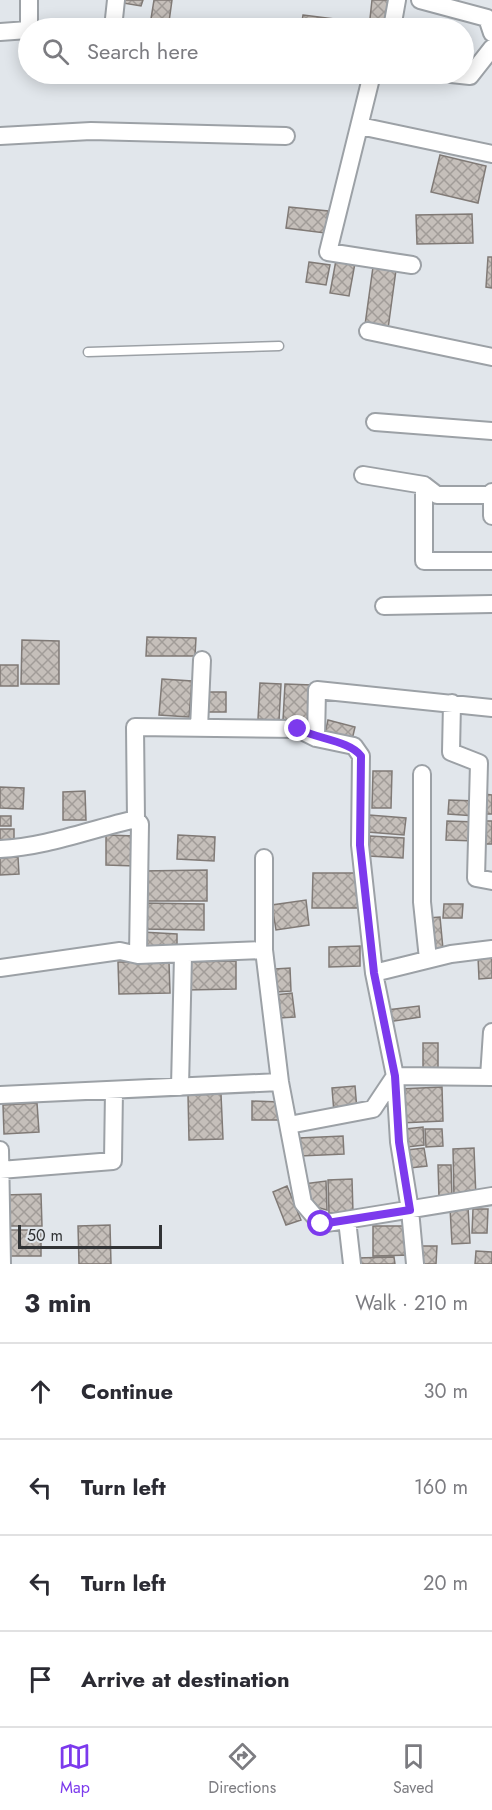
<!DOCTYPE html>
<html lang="en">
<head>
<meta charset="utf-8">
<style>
	:root { --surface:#fff; --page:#f7f7f7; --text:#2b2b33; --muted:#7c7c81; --line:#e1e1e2; --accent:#7c3aed }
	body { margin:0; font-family:Jost,sans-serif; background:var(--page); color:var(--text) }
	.scale { position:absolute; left:18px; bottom:15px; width:144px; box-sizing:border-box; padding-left:6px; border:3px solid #313335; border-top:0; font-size:16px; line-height:21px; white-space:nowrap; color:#313335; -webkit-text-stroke:4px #e1e6eb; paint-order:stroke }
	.stop { position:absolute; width:18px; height:18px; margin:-14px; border:4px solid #7c3aed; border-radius:50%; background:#fff }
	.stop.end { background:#7c3aed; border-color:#fff; box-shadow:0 2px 6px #0008 }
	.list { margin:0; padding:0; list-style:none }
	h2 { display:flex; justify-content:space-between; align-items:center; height:78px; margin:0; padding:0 24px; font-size:26px }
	h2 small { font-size:20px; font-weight:400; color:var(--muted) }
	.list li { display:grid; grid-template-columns:39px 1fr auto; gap:18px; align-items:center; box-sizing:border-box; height:96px; padding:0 24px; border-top:2px solid var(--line) }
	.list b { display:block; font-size:22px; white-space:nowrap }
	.list em { font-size:20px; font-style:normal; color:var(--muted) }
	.icon { flex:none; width:33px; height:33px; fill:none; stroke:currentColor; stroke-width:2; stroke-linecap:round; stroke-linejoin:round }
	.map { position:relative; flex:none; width:492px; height:1264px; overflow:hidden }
	.search { position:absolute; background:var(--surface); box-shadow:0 3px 15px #0003; left:18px; right:18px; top:18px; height:66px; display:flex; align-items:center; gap:15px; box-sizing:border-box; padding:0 21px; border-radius:33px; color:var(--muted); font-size:22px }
	.sheet { height:462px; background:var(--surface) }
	nav { display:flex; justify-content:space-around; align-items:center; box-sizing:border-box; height:84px; border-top:2px solid var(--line); background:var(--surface); font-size:16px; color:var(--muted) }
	nav a { display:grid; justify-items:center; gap:3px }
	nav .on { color:var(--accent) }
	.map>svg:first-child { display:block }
	.building { fill:url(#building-cross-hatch); stroke:#807a76; stroke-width:1.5 }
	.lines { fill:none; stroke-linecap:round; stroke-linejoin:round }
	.service-casing { stroke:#9ca1a6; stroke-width:11 }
	.minor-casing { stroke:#9ca1a6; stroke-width:20 }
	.service { stroke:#fff; stroke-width:8 }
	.minor { stroke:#fff; stroke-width:16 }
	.route { stroke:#7c3aed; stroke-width:8 }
</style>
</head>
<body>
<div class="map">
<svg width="492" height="1264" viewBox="0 0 492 1264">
	<defs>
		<pattern id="building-cross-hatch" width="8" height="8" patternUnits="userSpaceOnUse" patternTransform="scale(1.5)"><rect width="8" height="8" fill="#c5bfba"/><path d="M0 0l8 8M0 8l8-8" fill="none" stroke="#a19c98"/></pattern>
	</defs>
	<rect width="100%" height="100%" fill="#e1e6eb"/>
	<path class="building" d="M118,0H143L141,6L117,2Z
		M154,0H172L169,22L151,19Z
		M372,0H389L386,28H369Z
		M303,15L366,23V28H301Z
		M258,74H280V82H258Z
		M440,155L486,166L478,203L431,192Z
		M289,207L328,211L325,233L286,228Z
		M472,214L473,243L417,244L416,215Z
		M488,257H492V288L486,287Z
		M336,260L355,263L349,296L330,293Z
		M309,262L330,265L326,285L306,282Z
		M373,267L396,270L388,329L365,325Z
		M147,637L196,638L195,656H146Z
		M22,640L59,641V684H21Z
		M0,665H18V686H0Z
		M162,679L192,681L189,717L159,715Z
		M260,683L281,684L279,721L258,719Z
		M285,684L312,685L309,721L283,720Z
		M202,692H226V712H202Z
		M328,720L355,727L351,744L324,738Z
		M373,771H392L391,808H372Z
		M0,787L24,788L23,809L0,808Z
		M85,791L86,820H63V792Z
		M484,794L492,795V814H483Z
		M449,800L476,801L475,816L448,814Z
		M369,815L406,818L404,835L368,832Z
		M0,816H11V826H0Z
		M447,821L476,822V841L446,840Z
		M479,821H492V844H479Z
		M0,829H14V843H0Z
		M106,835L135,836V866L106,865Z
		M178,835L215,837L214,861L177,859Z
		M370,836L404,838L403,858L369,856Z
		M18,857L19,874L0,875V858Z
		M207,870V901H141V871Z
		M313,873H358V908H312Z
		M306,900L309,925L276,930L272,905Z
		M141,903L204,904V930L141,929Z
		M444,904H463L462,918H443Z
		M440,917L443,949L430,950L428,918Z
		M141,932L177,934V954L141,952Z
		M360,946V966L329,967V947Z
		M492,956V978L479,979L478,957Z
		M236,961V989L185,990L184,962Z
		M118,962H169L170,993L119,994Z
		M290,968L291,991L276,992L275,969Z
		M292,993L295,1017L279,1018L276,995Z
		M419,1006L420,1017L388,1022L387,1010Z
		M423,1043H438V1073H423Z
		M355,1086L357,1110L334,1113L332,1088Z
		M442,1087L443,1121L400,1123L399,1089Z
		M221,1094L223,1139L189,1140L188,1095Z
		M252,1101L280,1102V1120H252Z
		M37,1103L39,1132L4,1134L3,1105Z
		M423,1127L424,1145L407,1147L406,1129Z
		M425,1129H442L443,1146L426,1147Z
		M343,1136L344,1154L300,1156L299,1138Z
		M424,1148L427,1166L410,1168L407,1150Z
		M474,1148L476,1198H454L453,1149Z
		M438,1165H451L452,1197L439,1198Z
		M352,1179L353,1212L329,1213L328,1180Z
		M326,1181L327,1210L309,1205L304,1184Z
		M287,1186L301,1220L286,1225L273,1192Z
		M41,1194L42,1226H4L3,1195Z
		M468,1207L470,1243L452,1244L450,1208Z
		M473,1209H488L487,1233H472Z
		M110,1225L111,1264H79L78,1226Z
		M373,1226H411V1255L373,1256Z
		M10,1230H41V1256H10Z
		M419,1246H437L436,1264H419Z
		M476,1251L492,1252V1264H475Z
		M394,1257L395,1264H357V1258Z"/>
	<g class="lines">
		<g class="service-casing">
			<path id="service" d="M88,352L279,346"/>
		</g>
		<g class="minor-casing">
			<path id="minor" d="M420,0L487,18L492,33
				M29,28V0
				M56,28H132
				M113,28L116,0
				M392,28L397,0
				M0,32L28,30
				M372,74L328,252L412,265
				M451,74L470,76L492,48
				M360,126L492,154
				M0,136L91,131L286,136
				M368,331L492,357
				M375,422L492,431
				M363,475L424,485L437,495H490
				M424,485V561H492
				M492,492V516
				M384,606L492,604
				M452,703L451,752L479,763L476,878L492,881
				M199,728L202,660
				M316,738L317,690L492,708
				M422,774V902L428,959
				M0,849C46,847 91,829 136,819
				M264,858V950L280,1082L303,1203L321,1224L492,1196
				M264,950L138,955L140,824L136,819L135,727L298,729L316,738L354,746L361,756L360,845L374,973L395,1076L399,1142L410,1210L415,1264
				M0,968L120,951L138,955
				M374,973L451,954L492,949
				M489,1077L492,1032
				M180,1087L183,955
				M0,1095L280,1082
				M289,1125L373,1109L395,1076L492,1077
				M0,1150L2,1264
				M0,1170L113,1161L114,1090
				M347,1220L352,1264"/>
		</g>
		<use href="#service" class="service"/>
		<use href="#minor" class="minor"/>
	</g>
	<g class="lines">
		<path class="route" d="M298,729C318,739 350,741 361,756L360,845L374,973L395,1076L399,1142L410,1210L321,1224"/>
	</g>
</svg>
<div class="scale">50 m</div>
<div class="stop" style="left:321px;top:1224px"></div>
<div class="stop end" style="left:298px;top:729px"></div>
<div class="search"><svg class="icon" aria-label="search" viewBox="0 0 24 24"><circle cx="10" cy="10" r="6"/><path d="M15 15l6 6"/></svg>Search here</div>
</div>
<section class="sheet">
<h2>3 min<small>Walk · 210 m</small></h2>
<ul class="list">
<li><svg class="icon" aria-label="ahead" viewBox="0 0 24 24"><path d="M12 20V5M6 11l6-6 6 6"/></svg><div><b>Continue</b></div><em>30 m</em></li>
<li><svg class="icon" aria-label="left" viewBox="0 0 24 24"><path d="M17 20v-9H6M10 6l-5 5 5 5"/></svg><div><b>Turn left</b></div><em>160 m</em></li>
<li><svg class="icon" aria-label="left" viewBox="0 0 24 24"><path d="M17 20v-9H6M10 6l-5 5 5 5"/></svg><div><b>Turn left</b></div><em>20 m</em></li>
<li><svg class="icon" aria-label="arrive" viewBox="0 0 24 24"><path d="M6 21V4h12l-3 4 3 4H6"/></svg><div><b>Arrive at destination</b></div></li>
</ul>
</section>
<nav>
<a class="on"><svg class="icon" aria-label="map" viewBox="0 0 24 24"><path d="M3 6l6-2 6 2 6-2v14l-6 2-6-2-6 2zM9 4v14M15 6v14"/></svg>Map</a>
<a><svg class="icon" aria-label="directions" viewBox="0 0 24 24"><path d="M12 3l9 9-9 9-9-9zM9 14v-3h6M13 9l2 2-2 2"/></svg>Directions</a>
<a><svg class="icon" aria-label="saved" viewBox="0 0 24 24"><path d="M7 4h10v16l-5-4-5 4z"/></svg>Saved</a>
</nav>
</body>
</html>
